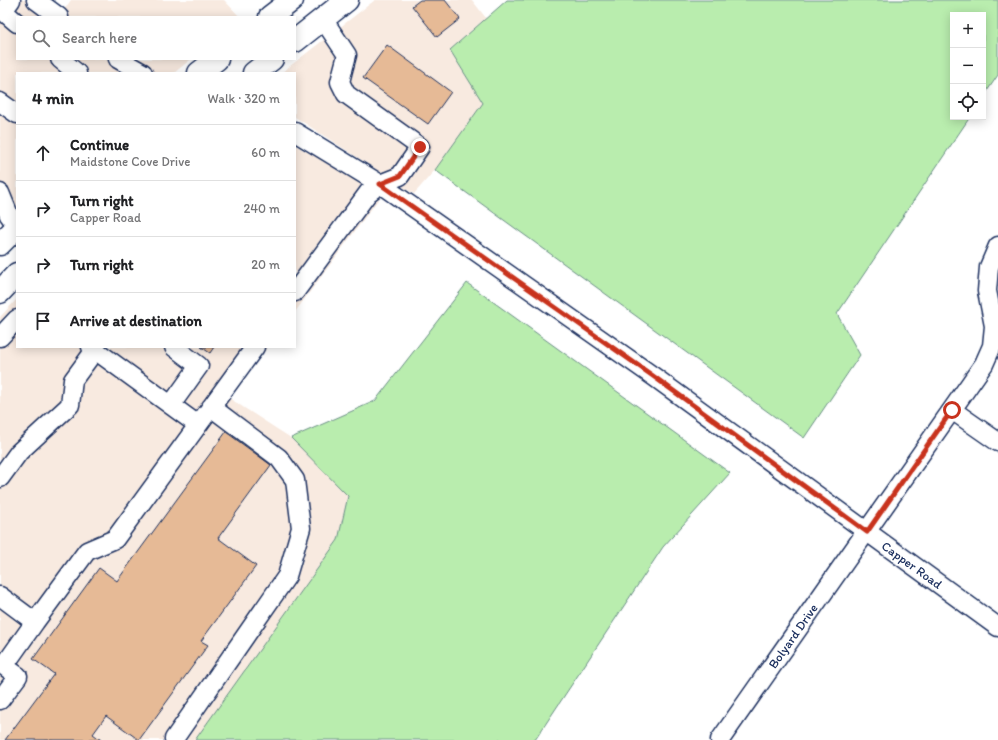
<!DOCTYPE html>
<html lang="en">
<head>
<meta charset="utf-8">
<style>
	:root { --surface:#fff; --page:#f6f6f6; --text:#202124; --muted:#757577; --line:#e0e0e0 }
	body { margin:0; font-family:Itim,sans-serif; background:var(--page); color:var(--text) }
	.controls { position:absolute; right:12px; top:12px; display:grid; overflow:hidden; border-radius:0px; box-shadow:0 2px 10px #0003 }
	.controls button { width:36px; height:36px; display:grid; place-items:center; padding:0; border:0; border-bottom:1px solid var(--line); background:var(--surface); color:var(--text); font:20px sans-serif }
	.stop { position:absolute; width:12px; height:12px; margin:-9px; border:3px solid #c8321e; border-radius:50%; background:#fff }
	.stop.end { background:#c8321e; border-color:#fff; box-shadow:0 1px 4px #0008 }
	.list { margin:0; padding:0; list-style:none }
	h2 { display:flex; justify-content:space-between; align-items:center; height:52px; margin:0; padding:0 16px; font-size:17px }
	h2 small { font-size:13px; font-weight:400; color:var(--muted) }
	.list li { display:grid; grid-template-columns:26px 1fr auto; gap:12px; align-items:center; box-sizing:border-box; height:56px; padding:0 16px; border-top:1px solid var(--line) }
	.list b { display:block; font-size:15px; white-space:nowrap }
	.list p { margin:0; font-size:13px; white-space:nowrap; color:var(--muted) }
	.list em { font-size:13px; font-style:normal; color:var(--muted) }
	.icon { flex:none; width:22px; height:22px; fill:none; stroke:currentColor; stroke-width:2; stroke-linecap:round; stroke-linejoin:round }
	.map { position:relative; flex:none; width:998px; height:740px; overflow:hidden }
	.search { position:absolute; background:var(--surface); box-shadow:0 2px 10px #0003; left:16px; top:16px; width:280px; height:44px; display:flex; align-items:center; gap:10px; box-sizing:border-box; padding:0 14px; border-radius:0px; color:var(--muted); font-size:15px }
	.panel { position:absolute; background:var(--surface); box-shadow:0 2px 10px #0003; left:16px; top:72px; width:280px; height:276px; border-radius:0px }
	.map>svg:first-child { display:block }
	.built { fill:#f8eae0 }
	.green { fill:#b9edae; stroke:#6a8e86 }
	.building { fill:#e6ba96; stroke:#1b2f5e }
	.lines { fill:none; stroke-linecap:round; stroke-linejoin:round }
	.minor-casing { stroke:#1b2f5e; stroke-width:21 }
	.major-casing { stroke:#1b2f5e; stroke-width:25 }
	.minor { stroke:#fff; stroke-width:18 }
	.major { stroke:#fff; stroke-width:22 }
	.route { stroke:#c8321e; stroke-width:5 }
	.labels { text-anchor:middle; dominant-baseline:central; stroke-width:3; stroke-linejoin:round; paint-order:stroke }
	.street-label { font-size:13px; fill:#1b2f5e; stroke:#fff }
</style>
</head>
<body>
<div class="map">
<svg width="998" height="740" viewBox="0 0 998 740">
	<rect width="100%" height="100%" fill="#fff"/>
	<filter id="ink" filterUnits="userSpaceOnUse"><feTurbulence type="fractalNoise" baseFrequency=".025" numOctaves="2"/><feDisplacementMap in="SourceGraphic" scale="8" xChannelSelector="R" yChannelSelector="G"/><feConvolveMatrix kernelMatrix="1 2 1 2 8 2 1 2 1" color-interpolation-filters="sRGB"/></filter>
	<g filter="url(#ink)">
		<path class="built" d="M0,0H50L64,10L71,0H224L240,17H17V59H191L174,73H17V205L0,222Z
			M375,0H472L486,18L450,50L483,103L435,170L414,194L295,117V73H281Z
			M295,145L336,168L381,196L295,312Z
			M17,299V347H268L229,398L291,438L348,496L338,540L195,740H0V317Z"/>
		<path class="green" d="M507,0H998V75L983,97V15H953V117H970L837,314L860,355L804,438L435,170L483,103L450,50Z
			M467,283L730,473L663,547L535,740H195L338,540L348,496L291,438L375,401Z"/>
		<path class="building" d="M420,0H445L460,19L437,37L412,6Z
			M387,45L451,92L428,124L363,78Z
			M201,347H214L210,353Z
			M226,432L271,465L218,538L256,566L201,641L208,645L139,740L106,716L93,734L101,740H5L54,674L33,659L99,568L117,581Z"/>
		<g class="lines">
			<g class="minor-casing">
				<path id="minor" d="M11,0L3,11L17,23
					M36,0L59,17
					M60,59L77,73
					M118,59L143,73
					M0,102L17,114
					M295,132L380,184L653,376L998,627
					M0,193L9,215L17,226
					M295,292L368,193L380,184L400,176L420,147L346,94L340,82L343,70L347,55L323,19
					M0,337L17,319
					M91,347L198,425
					M171,405L199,366L174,347
					M952,410L998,442
					M0,478L19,452L70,405L73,380L95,350
					M0,596L35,622L4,666L0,663
					M35,622L87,551L115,539L255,347
					M0,700L18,676L4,666
					M174,739L287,576L301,528L295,480L279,458L211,407
					M720,740L984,364L992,346L994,326L987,291L989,267L998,246"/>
			</g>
			<g class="major-casing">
				<path id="major" d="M270,17L292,0
					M295,41L347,0
					M199,73L217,59
					M254,73L272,59
					M0,244L17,227
					M0,292L17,274"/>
			</g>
			<use href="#minor" class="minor"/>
			<use href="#major" class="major"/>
		</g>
	</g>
	<g class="lines" filter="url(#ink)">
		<path class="route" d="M420,147L400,176L380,184L653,376L867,532L952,410"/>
	</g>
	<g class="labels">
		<g class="street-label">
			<text transform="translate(912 565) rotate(36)">Capper Road</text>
			<text transform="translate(793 636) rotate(-55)">Bolyard Drive</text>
		</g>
	</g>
</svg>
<div class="controls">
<button>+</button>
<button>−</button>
<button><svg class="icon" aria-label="locate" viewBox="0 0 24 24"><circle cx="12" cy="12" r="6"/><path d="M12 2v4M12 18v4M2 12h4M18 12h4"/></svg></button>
</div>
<div class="stop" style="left:952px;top:410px"></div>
<div class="stop end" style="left:420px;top:147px"></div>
<div class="search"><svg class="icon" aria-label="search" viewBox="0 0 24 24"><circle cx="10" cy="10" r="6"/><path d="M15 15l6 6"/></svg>Search here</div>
<section class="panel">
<h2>4 min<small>Walk · 320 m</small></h2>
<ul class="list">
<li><svg class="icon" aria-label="ahead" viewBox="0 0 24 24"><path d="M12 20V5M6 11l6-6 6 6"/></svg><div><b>Continue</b><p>Maidstone Cove Drive</p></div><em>60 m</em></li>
<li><svg class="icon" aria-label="right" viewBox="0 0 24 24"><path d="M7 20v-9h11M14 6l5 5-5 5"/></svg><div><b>Turn right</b><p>Capper Road</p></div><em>240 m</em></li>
<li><svg class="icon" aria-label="right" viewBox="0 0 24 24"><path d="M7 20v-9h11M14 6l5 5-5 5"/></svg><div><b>Turn right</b></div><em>20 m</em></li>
<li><svg class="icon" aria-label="arrive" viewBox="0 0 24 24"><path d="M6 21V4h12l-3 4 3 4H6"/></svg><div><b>Arrive at destination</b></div></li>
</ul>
</section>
</div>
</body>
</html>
